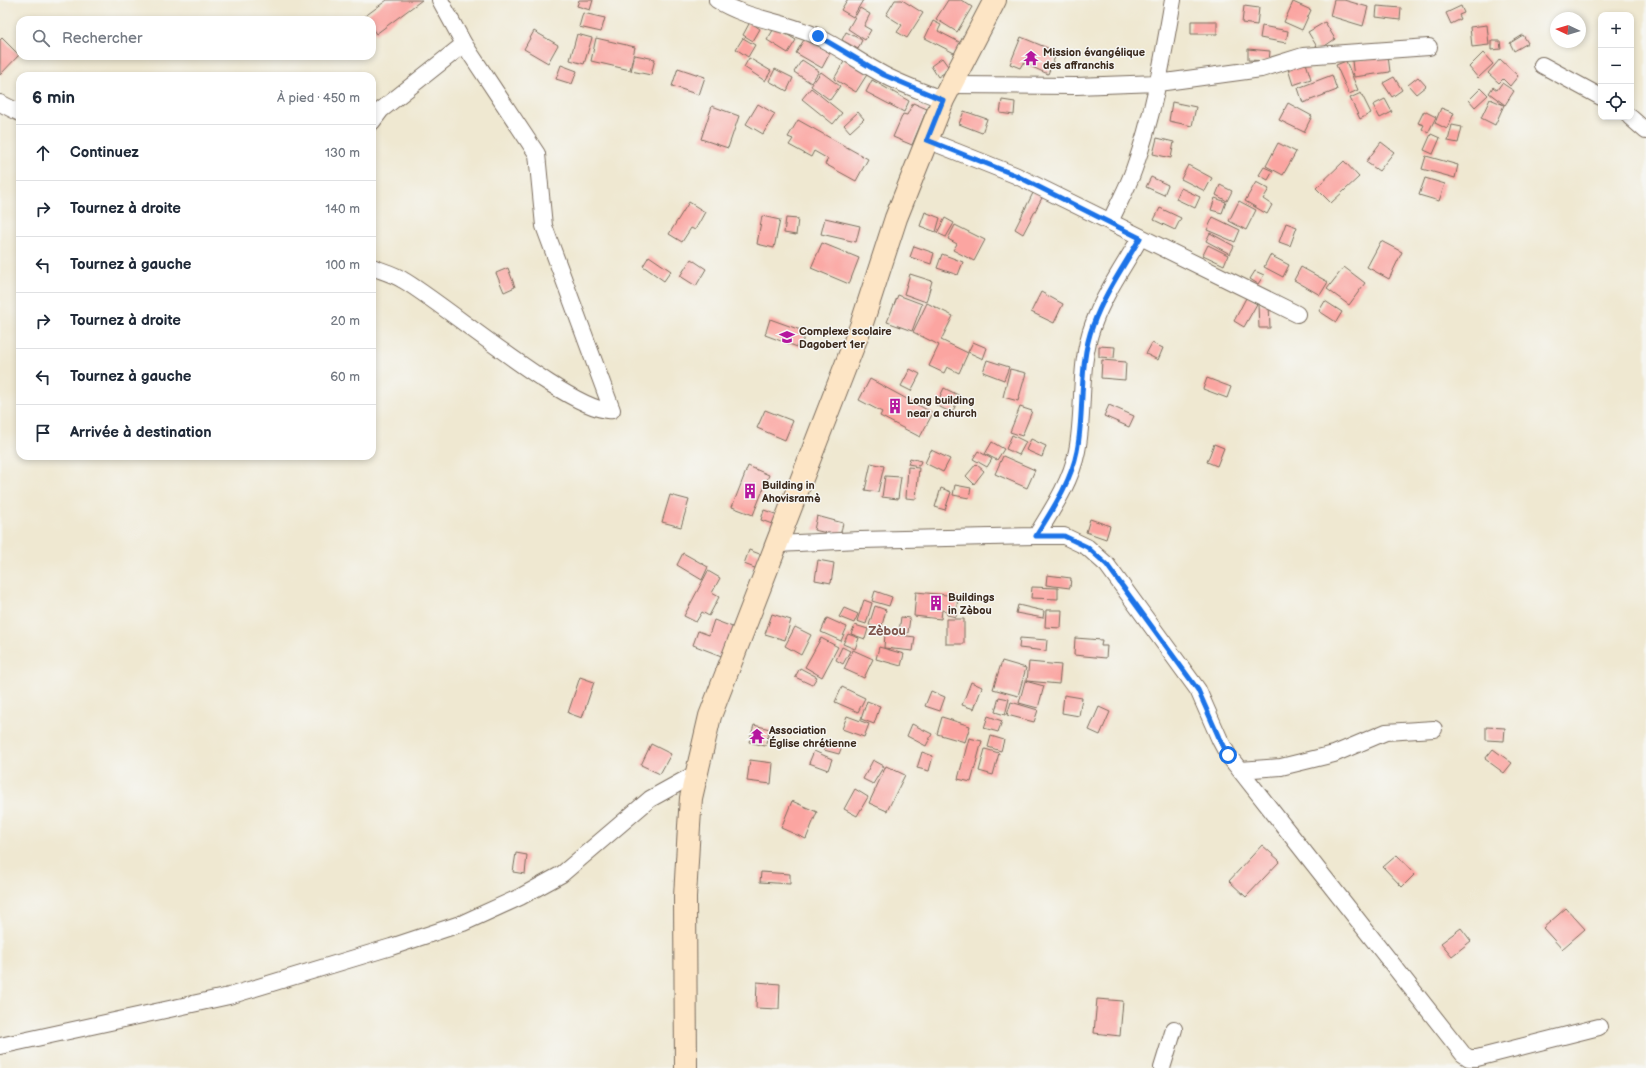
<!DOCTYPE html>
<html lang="fr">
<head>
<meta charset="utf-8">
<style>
	:root { --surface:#fff; --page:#f6f6f7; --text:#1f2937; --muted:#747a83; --line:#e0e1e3 }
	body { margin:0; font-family:"Balsamiq Sans",sans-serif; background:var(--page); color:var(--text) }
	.controls { position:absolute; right:12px; top:12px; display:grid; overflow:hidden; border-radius:8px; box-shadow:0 2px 6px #0003 }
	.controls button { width:36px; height:36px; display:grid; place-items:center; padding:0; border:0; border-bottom:1px solid var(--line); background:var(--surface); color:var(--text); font:20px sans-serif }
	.compass { position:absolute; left:1550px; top:12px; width:36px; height:36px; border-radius:50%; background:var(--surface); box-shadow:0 2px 6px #0003; rotate:274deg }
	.stop { position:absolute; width:12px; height:12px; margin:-9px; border:3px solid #1a73e8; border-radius:50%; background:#fff }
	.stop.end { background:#1a73e8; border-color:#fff; box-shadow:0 1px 4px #0008 }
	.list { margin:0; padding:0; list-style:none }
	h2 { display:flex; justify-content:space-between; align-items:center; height:52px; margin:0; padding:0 16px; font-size:17px }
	h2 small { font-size:13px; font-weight:400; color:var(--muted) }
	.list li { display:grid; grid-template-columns:26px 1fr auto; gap:12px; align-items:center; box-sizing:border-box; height:56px; padding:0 16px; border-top:1px solid var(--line) }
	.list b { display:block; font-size:15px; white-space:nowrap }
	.list em { font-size:13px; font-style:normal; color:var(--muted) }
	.icon { flex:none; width:22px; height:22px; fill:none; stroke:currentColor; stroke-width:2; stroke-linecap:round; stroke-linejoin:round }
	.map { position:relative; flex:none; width:1646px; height:1068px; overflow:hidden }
	.search { position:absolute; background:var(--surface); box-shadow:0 2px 6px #0003; left:16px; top:16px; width:360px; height:44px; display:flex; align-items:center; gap:10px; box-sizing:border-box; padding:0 14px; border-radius:12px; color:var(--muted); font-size:15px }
	.panel { position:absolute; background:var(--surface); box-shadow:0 2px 6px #0003; left:16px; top:72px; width:360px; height:388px; border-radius:12px }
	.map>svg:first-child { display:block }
	.building { fill:#fba5a1 }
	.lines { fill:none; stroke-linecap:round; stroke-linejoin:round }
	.street-casing { stroke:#7a6c5d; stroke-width:18 }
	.secondary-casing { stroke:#7a6c5d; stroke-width:24 }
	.street { stroke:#fff; stroke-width:16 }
	.secondary { stroke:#fde5c5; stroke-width:22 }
	.route { stroke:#1a73e8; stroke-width:5 }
	.labels { text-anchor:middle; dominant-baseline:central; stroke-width:3; stroke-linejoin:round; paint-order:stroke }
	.poi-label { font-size:11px; font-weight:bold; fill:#3b2a1e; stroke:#f6f6f2; text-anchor:start }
	.quarter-label { font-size:13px; font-weight:bold; fill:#7e554c; stroke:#f6f6f2 }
</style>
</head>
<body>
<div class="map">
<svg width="1646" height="1068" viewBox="0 0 1646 1068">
	<rect width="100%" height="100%" fill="#f6f6f2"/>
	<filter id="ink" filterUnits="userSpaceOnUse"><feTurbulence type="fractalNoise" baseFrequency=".025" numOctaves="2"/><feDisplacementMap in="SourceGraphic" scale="8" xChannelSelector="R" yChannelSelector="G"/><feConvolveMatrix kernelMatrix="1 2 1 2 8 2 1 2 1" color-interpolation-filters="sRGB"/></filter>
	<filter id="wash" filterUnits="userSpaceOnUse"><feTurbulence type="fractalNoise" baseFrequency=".012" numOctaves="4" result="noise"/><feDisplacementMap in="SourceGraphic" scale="16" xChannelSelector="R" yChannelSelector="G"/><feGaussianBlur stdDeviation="0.9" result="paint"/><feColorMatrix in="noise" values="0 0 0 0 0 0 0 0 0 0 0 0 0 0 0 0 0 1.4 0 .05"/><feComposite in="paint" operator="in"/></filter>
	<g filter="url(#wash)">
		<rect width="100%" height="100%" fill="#efe8d1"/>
		<g id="blocks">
			<path class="building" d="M387,0H422L376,34L372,28V20H366L364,17Z
				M579,0H593L590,10L577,6Z
				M847,0H863L853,17L841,10Z
				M895,0H902L923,13L907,38L897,32L902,25L886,15Z
				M948,0H961L972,7L957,32L936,19Z
				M1334,0H1344L1368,7L1363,26L1330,16Z
				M1293,2L1311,10L1302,30L1284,22Z
				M1244,6L1259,8L1257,25L1242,23Z
				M1377,6L1401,8L1400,20L1376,17Z
				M1461,6L1464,13L1459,15L1461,19L1451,24L1446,13Z
				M860,8L870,14L864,26L871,30L865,40L848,29Z
				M583,13L605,18L601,32L579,27Z
				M933,21L941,25L938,31L961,43L956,54L925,38Z
				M1191,21H1217V34H1191Z
				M750,22L760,29L753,41L743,35Z
				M1325,22L1335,39L1319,50L1308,32Z
				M1487,25L1489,45L1472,47L1470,27Z
				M1262,26L1288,31L1286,43L1260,38Z
				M775,27L796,40L788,53L767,40Z
				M534,31L558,45L548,63L524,49Z
				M846,32L862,40L858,49L842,40Z
				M577,34L592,38L584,64L570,60Z
				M1523,35L1528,43L1514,51L1510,43Z
				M1021,37L1057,52L1048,74L1023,63L1020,68L1010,64Z
				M2,38L19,55L0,75V40Z
				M596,38L635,47L630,70L591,61Z
				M743,38L755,45L748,57L736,49Z
				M805,38L830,53L822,68L796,53Z
				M1491,41H1500L1501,49L1491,50Z
				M1248,49L1270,51L1269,61L1248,60Z
				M1483,53L1493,64L1478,78L1469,67Z
				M635,55L655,59L651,75L631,71Z
				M1388,56L1390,72L1354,77L1352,61Z
				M749,58L771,71L765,81L744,67Z
				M942,58L950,69L938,77L931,66Z
				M1500,59L1518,76L1510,86L1503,79L1499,83L1488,73Z
				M802,60L819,71L811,83L794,72Z
				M845,60L868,73L856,92L834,79Z
				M1346,61L1358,90L1349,94L1336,65Z
				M1306,63L1311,79L1293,85L1288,69Z
				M561,65L577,71L572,84L556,79Z
				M678,68L705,77L699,95L672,86Z
				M775,69L793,78L787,91L769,81Z
				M821,72L840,86L830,100L811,86Z
				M1332,75L1337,90L1303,103L1298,88Z
				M1394,77L1402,90L1392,97L1383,83Z
				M1418,77L1426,86L1416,94L1408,85Z
				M872,80L909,101L904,112L866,92Z
				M1502,83L1514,91L1505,105L1489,93L1493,87L1497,90Z
				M811,88L842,113L833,124L802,99Z
				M1481,88L1488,95L1475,107L1469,100Z
				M1361,93L1371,113L1360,119L1350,98Z
				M1385,99L1392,112L1380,118L1373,105Z
				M1490,99L1504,105L1495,125L1481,118Z
				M1002,100L1015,102L1014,115L1000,113Z
				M1172,102L1196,107L1192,126L1169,121Z
				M913,103L927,109L912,145L893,137L903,114L907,115Z
				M1288,103L1312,116L1304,132L1279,120Z
				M758,104L775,114L763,134L746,124Z
				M712,106L739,116L728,148L701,139Z
				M1441,108L1454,113L1447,129L1435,123Z
				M964,111L987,119L982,133L959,124Z
				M1424,111L1436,117L1428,133L1422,129L1424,125L1418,123Z
				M858,112L864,119L850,132L844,125Z
				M798,120L868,159L856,181L825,164L828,159L814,151L811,157L789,145L793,139L788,137Z
				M1452,125L1462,127L1458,143L1448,141Z
				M1431,134L1440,138L1433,154L1424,150Z
				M1157,138L1174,142L1171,158L1153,154Z
				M1381,142L1394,152L1379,171L1366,162Z
				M1278,143L1296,152L1283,175L1266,166Z
				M1426,156L1458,165L1455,178L1422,169Z
				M1344,161L1359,177L1331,203L1316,188Z
				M1188,165L1212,178L1205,191L1181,179Z
				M1264,167L1273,171L1268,180L1259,175Z
				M1151,177L1168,185L1164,195L1146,187Z
				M1425,178L1445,184L1439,201L1419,195Z
				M1256,182L1269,189L1263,199L1272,205L1267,214L1245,201Z
				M1220,185L1232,191L1227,201L1216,195Z
				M1181,188L1200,197L1195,208L1176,199Z
				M1035,189L1044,194L1023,234L1015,229Z
				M1215,198L1226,202L1222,213L1211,210Z
				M1239,201L1256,210L1246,230L1229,221Z
				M689,202L705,212L695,230L691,228L682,242L669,234Z
				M1160,208L1181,218L1175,230L1154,220Z
				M925,212L940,218L936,232L920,226Z
				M762,216L780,220L774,248L757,244Z
				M1213,217L1240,230L1235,242L1207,230Z
				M786,218L798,219L796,235L784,233Z
				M825,218L860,226L856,242L821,234Z
				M945,218L954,223L946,237L937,233Z
				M1286,223L1297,227L1290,246L1279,242Z
				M955,225L985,240L974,261L953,250L957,244L948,239Z
				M1210,233L1234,246L1230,254L1206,241Z
				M1381,241L1402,252L1389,279L1367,267Z
				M822,243L859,258L849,284L811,268Z
				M1208,245L1228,255L1224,265L1203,255Z
				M914,246L934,253L931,264L910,257Z
				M942,254L963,262L958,275L937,268Z
				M1270,255L1289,265L1283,277L1264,267Z
				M649,256L671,271L664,281L643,266Z
				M691,259L706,269L696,286L680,276Z
				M1301,267L1328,282L1320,295L1294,280Z
				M1344,267L1365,283L1349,305L1327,289Z
				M508,268L515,287L504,292L496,273Z
				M1255,271L1264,275L1258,284L1250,279Z
				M910,274L932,281L926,302L904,294Z
				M1041,292L1063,304L1054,323L1031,312Z
				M898,295L922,304L912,331L887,322Z
				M1247,296L1258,302L1244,327L1234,321Z
				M1325,301L1342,312L1336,322L1319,311Z
				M927,303L953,316L941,340L968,353L959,373L947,367L944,373L929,366L939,345L913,332Z
				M1258,304H1269L1270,328H1259Z
				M770,319L806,332L800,348L765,335Z
				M973,342L987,348L983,359L968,352Z
				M1152,343L1163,348L1158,360L1146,354Z
				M1099,346L1115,347L1114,358L1099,357Z
				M987,360L1009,367L1004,380L983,372Z
				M1102,360L1126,362L1125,380L1101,378Z
				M910,369L920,374L911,391L901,386Z
				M1010,369L1026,373L1018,401L1003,397Z
				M1207,378L1231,387L1227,398L1203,389Z
				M870,379L933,413L920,437L880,416L882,412L859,400Z
				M944,388L960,396L952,413L936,405Z
				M1109,405L1134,416L1129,427L1104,416Z
				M1020,407L1032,411L1022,436L1010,432Z
				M765,410L793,421L785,440L757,428Z
				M1012,435L1026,442L1019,455L1006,449Z
				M1031,439L1046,446L1042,457L1026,450Z
				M992,442L1004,449L997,460L985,454Z
				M1214,444L1224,448L1217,466L1207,462Z
				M931,450L950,459L943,472L925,463Z
				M978,451L992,459L987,467L973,459Z
				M1003,456L1035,470L1027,488L995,474Z
				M910,458L921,461L919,466L908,464Z
				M871,463L884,466L878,492L865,490Z
				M976,464L984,471L974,484L966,476Z
				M748,466L769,475L753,515L732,507Z
				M908,467L919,468L916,499L906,498Z
				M885,476L901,477L898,499L882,497Z
				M955,485L971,488L969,498L953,495Z
				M941,488L951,492L945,510L935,507Z
				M670,495L689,500L681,527L662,522Z
				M764,510L778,515L775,525L761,520Z
				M817,516L843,523L840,536L814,530Z
				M1090,519L1110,526L1106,539L1086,532Z
				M749,550L765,556L760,570L744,564Z
				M683,553L708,567L702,580L677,565Z
				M818,560L834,563L831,583L815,580Z
				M708,571L720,578L712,593L719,597L709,616L702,612L696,622L684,616Z
				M1047,575L1071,578L1070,588L1046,585Z
				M1032,587L1058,588V599L1031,598Z
				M875,591L892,597L889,606L872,601Z
				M916,592L958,596L956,617L947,615V611L942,610L941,619L914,616Z
				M864,600L872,603L866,624L857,621Z
				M1018,605L1044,611L1043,618L1016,613Z
				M875,606L886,610L881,629L869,625Z
				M844,608L858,614L854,623L839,617Z
				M1046,610H1062L1061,628L1045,627Z
				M772,614L791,620L785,640L765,634Z
				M901,617L910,618L908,633L899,632Z
				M827,618L847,627L841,641L821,632Z
				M946,619H964V644H946Z
				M714,620L735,628L724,657L693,645L698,631L709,635Z
				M855,625L868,629L865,639L851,634Z
				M795,627L811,635L801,655L785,646Z
				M885,633L915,637L913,651L884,648Z
				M848,634L859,638L855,649L843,644Z
				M821,638L838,647L822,677L805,667Z
				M1020,638L1047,640L1046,651L1019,648Z
				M1075,638L1102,640L1101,646H1107L1106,658L1074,655Z
				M842,647L850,651L843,664L836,660Z
				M879,647L904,654L901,666L876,659Z
				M853,650L873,659L864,678L844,669Z
				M1002,661L1026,668L1018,696L993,689Z
				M1029,662L1061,665L1059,684L1027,681Z
				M800,668L817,677L812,685L795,677Z
				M580,677L594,682L582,718L568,713Z
				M1025,681L1044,686L1038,708L1019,703Z
				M971,682L982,687L974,709L962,705Z
				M842,687L865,698L858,712L835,702Z
				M931,691L945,697L940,711L925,706Z
				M1064,695L1082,698L1079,716L1062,713Z
				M999,697L1009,699L1005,715L995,712Z
				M867,701L880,706L874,724L861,719Z
				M1011,702L1038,710L1034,722L1007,715Z
				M1099,707L1110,712L1100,735L1089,730Z
				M847,716L869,724L864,737L842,729Z
				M988,716L1002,721L998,732L984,728Z
				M942,717L970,726L965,742L937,734Z
				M912,724L932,734L926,746L907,736Z
				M754,725L770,729L765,746L749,742Z
				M1486,727L1505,728L1504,741L1486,740Z
				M991,736L1004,740L1001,751L988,747Z
				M969,738L982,741L971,782L958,779Z
				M826,741L842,746L839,754L824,750Z
				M651,744L671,754L660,774L641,765Z
				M985,749L999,753L993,775L979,771Z
				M1493,749L1512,763L1504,773L1485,759Z
				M814,751L832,759L828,770L809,763Z
				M922,752L933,756L929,771L917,768Z
				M750,760L773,763L771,784L747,781Z
				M873,760L884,766L873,784L863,779Z
				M886,766L905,775L887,811L869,803Z
				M855,789L868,797L857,816L844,809Z
				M792,801L817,812L806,839L781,828Z
				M1262,845L1280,861L1246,897L1229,881Z
				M516,853L527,855L525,874L513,872Z
				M1397,855L1415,874L1402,887L1383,867Z
				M761,872L790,874V884L760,882Z
				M1566,908L1585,929L1562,949L1543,928Z
				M1461,928L1471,941L1452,956L1441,943Z
				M757,982L780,984L779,1009L756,1008Z
				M1097,999L1123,1001L1120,1036L1094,1033Z"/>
		</g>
	</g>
	<g filter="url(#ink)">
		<use href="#blocks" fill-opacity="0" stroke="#7a6c5d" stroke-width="1"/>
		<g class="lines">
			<g class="street-casing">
				<path id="street" d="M717,0C748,20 785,21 818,37C841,48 861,63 884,75C903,85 924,92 943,100
					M1542,65L1601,97
					M951,85L1076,86L1158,83L1261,69L1303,56L1429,47
					M0,103L20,113
					M1630,117L1646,131
					M372,122L381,110L464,44
					M927,140L1015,175L1297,314
					M1110,222C1118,204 1128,187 1134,169C1154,114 1163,57 1173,0
					M372,267C382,271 394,274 403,280C442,302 576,416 612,410L544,226L537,154L464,44L440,0
					M1036,536C1052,510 1071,482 1077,451C1085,410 1078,365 1093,325C1104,294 1124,266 1140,238
					M777,544L860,540L1036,536H1064L1087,547L1107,565L1198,690L1220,740L1228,755L1463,1054L1469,1058H1477L1599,1027
					M1240,770L1281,767L1334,754L1386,732L1434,729
					M0,1046L229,996L391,947L463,923L520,897L562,874L650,799L697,773
					M1162,1068L1174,1029"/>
			</g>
			<g class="secondary-casing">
				<path id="secondary" d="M686,1068L685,897L689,826L691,798L710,716L861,326L896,218L943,100L995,0"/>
			</g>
			<use href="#street" class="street"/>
			<use href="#secondary" class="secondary"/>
		</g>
	</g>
	<g class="lines" filter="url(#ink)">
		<path class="route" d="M818,36L884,75L943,100L927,140L1015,175L1140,238C1124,266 1104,294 1093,325C1078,364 1085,411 1077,451C1071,482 1052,510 1036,536H1064L1087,547L1107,565L1198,690L1220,740L1228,755"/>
	</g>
	<defs>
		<g id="temple-bare" transform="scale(1.2)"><path d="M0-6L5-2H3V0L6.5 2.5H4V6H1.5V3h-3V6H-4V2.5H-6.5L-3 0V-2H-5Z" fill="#b5179e" stroke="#f6f6f2" stroke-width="2.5" paint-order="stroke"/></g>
		<g id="school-bare" transform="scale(1.2)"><path d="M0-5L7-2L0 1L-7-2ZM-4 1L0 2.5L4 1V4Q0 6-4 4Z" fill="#b5179e" stroke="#f6f6f2" stroke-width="2.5" paint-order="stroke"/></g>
		<g id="building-bare" transform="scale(1.2)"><path d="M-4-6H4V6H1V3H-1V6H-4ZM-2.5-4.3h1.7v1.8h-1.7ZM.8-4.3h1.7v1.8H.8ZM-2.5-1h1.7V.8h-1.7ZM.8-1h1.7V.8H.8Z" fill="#b5179e" stroke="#f6f6f2" stroke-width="2.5" paint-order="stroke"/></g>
	</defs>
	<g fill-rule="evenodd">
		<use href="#temple-bare" x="1031" y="58"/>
		<use href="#school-bare" x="787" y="337"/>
		<use href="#building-bare" x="895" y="406"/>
		<use href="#building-bare" x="750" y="491"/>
		<use href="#building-bare" x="936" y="603"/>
		<use href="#temple-bare" x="757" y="736"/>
	</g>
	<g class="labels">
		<g class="poi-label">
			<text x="1043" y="52">Mission évangélique<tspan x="1043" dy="13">des affranchis</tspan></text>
			<text x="799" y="331">Complexe scolaire<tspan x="799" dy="13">Dagobert 1er</tspan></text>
			<text x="907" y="400">Long building<tspan x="907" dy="13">near a church</tspan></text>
			<text x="762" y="485">Building in<tspan x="762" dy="13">Ahovisramè</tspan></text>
			<text x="948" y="597">Buildings<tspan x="948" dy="13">in Zèbou</tspan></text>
			<text x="769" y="730">Association<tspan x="769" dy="13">Église chrétienne</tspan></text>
		</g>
		<g class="quarter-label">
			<text x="887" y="631">Zèbou</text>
		</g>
	</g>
</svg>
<div class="controls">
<button>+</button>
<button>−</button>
<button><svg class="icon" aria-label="locate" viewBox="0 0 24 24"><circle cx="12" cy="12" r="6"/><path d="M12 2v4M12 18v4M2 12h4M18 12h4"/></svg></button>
</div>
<svg class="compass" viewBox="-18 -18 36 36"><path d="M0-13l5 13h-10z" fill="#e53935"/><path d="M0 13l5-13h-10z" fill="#747a83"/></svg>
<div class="stop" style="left:1228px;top:755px"></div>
<div class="stop end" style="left:818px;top:36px"></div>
<div class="search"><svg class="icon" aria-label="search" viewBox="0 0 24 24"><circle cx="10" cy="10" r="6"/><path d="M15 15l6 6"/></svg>Rechercher</div>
<section class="panel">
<h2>6 min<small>À pied · 450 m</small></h2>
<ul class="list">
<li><svg class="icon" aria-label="ahead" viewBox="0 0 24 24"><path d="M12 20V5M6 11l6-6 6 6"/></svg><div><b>Continuez</b></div><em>130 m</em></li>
<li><svg class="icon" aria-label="right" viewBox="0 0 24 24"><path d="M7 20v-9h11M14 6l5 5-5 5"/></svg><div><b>Tournez à droite</b></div><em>140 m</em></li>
<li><svg class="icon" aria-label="left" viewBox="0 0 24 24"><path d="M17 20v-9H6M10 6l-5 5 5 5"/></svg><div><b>Tournez à gauche</b></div><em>100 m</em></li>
<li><svg class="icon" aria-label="right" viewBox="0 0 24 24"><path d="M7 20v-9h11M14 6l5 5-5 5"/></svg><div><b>Tournez à droite</b></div><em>20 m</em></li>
<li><svg class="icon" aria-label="left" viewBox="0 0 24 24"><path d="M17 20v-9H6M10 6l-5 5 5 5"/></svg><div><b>Tournez à gauche</b></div><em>60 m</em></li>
<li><svg class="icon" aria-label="arrive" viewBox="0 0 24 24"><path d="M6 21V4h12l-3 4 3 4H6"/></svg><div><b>Arrivée à destination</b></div></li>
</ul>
</section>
</div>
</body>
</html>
